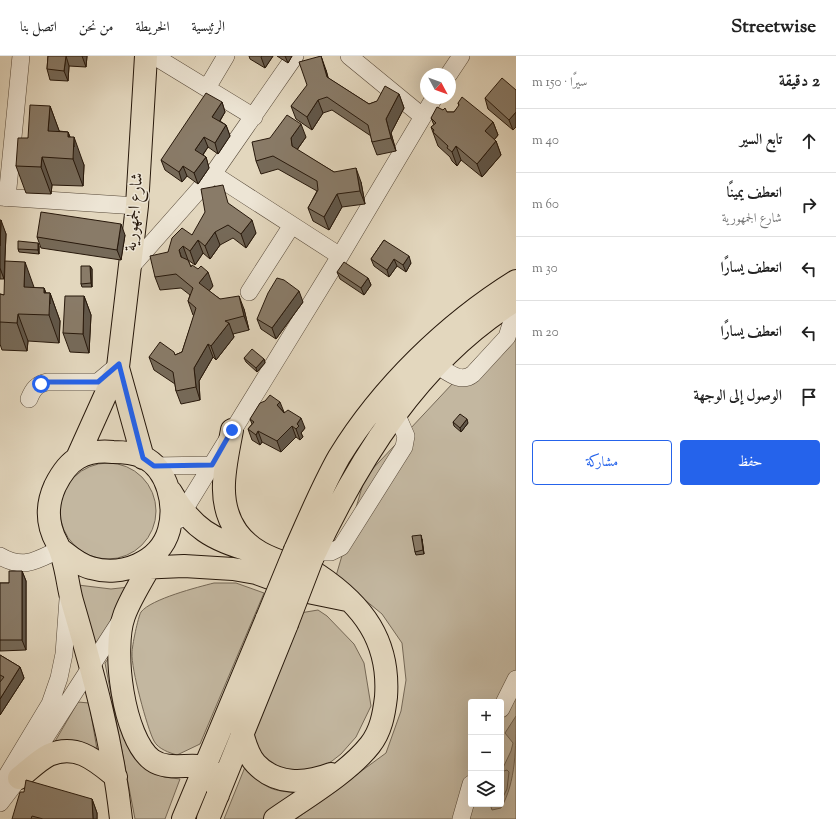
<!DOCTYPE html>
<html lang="ar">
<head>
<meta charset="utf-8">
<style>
	:root { --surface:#fff; --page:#f2f2f2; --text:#222; --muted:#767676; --line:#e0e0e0; --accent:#2563eb }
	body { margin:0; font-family:"Sorts Mill Goudy",Amiri,serif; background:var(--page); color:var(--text); direction:rtl }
	.controls { position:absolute; right:12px; bottom:12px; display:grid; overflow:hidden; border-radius:4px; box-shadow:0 4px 16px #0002 }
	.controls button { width:36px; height:36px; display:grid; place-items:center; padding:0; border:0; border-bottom:1px solid var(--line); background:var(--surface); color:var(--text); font:20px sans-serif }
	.compass { position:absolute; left:420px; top:12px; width:36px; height:36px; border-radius:50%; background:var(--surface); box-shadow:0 4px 16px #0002; rotate:131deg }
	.stop { position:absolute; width:12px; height:12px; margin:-9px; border:3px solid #2563eb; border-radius:50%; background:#fff }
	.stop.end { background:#2563eb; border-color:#fff; box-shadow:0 1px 4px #0008 }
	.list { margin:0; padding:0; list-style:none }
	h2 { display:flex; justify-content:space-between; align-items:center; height:52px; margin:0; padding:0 16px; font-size:17px }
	h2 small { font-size:13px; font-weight:400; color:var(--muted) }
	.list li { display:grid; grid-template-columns:26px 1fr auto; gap:12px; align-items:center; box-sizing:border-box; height:64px; padding:0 16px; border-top:1px solid var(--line) }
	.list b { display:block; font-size:15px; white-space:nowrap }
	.list p { margin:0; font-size:13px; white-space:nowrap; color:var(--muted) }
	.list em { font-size:13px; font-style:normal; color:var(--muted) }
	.actions { display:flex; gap:8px; padding:12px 16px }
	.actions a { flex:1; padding:9px 0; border:1px solid var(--accent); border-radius:4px; text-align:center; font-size:14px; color:var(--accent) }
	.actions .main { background:var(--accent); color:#fff }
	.icon { flex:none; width:22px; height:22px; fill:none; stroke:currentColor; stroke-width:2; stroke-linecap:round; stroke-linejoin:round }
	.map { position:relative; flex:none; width:516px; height:763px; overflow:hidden; direction:ltr }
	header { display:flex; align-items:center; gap:24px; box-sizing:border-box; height:56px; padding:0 20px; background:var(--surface); border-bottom:1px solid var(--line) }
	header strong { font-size:19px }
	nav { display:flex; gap:22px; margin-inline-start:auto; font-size:14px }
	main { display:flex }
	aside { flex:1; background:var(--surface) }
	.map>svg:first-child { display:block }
	.green { fill:#c3b7a0; stroke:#756856; fill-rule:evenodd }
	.water { fill:#a39681; stroke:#716452 }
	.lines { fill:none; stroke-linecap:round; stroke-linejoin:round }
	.shore { stroke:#655746; stroke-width:1 }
	.minor-casing { stroke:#564838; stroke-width:18 }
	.major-casing { stroke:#27180b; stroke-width:24 }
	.minor { stroke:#ede5d5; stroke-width:17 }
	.major { stroke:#e3d7be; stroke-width:22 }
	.major-bridge-casing { stroke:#27180b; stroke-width:24; stroke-linecap:butt }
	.major-bridge { stroke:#e3d7be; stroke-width:22 }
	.wall { fill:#766a59; stroke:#27180b }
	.shaded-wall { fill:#605649; stroke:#27180b }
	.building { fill:#897b68; stroke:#27180b }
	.route { stroke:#2563eb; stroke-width:5 }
	.labels { text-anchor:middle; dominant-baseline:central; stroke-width:3; stroke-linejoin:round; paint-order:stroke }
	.street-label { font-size:17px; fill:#27180b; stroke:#ede5d5 }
</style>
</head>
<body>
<header>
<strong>Streetwise</strong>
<nav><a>الرئيسية</a><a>الخريطة</a><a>من نحن</a><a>اتصل بنا</a></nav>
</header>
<main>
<aside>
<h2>2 دقيقة<small>سيرًا · 150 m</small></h2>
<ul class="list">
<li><svg class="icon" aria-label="ahead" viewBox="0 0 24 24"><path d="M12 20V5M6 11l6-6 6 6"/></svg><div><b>تابع السير</b></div><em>40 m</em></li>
<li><svg class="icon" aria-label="right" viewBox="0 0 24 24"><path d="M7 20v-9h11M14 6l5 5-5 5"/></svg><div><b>انعطف يمينًا</b><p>شارع الجمهورية</p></div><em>60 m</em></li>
<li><svg class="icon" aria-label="left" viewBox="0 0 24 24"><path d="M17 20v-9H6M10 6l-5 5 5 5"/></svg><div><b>انعطف يسارًا</b></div><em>30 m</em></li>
<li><svg class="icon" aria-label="left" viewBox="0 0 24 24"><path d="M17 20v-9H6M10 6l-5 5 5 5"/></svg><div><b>انعطف يسارًا</b></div><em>20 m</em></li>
<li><svg class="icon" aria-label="arrive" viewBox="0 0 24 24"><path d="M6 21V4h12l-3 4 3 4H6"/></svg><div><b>الوصول إلى الوجهة</b></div></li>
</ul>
<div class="actions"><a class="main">حفظ</a><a>مشاركة</a></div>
</aside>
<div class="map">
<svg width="516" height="763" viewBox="0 0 516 763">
	<rect width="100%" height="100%" fill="#e3d7be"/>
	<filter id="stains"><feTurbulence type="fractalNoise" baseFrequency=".005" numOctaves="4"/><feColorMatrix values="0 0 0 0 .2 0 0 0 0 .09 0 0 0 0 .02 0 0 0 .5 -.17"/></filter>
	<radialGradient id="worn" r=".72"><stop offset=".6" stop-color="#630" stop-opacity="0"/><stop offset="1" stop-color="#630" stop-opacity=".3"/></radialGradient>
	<path class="green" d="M516,281V763H296L386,697L401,655L406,624L402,587L382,558L336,520L365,421L483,295ZM471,646H501V748H471Z
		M60 455a48 48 0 1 1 96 0a48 48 0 1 1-96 0Z
		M214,527H236L264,537L200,688L177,699C170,697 158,693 154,685C147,672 131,612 132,597C132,590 138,561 141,556C151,543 198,531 214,527Z
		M78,529L111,533L129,531L95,593Z
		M318,554L327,560L354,588L364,607L371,650L356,681L341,698L332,705L311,717L277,718L251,684L300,557Z
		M108,603L115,631L150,714L164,721L180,723L165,763H135L105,607Z
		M78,646L89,647L98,699L50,694Z
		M245,711C266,733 270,735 301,737L266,763H224Z"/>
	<path class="water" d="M516,660C516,691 516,726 501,752L492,754L490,748H501V716L511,695L513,687L505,677Z"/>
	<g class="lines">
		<path class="shore" d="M501,716L507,714L509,716L507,733L501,745"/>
		<g class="minor-casing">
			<path id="minor" d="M154,0L254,61
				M349,0L422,60
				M449,18L461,0
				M207,32L226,0
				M213,118L340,200
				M0,141L137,150
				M7,142L21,0
				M129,213L213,118L295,0
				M249,236L292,169
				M438,310C448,316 461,328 473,318L507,281L512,265L511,248
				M29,343C33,333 37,328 47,326H98L117,310
				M154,410L212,409
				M178,464L340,200L434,42
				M316,496H331L341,491L404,391L406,380L396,357
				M0,500C24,514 37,504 60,493
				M501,653L516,623
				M0,731L50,648L59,622L64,598L68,543
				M0,747L19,722L121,564
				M461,763L471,728"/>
		</g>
		<g class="major-casing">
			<path id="major" d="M118,312L143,402
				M232,374C226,408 215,445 237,476C253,498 274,503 298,512C304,514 312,515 318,519C363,549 390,585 386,641C384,658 381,675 370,689C348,717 305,742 275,763
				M77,402L118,311L137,150L146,0
				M171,436C192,472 212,484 252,495
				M60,493C69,500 79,509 91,512C121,521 160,507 169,474C176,449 168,413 143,401C134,397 123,396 113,396C102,395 88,396 78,402C67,408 60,420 55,430C46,450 47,469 57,487C66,504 67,527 72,545C93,617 113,688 121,763
				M295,494C309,463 322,431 339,401C382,331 447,268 516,225
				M157,498C147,516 130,542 124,560C112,593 123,682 152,704C177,722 219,690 218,739
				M312,503C358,404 420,303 516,244
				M138,512L184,510L233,513L256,517L308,536L347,544
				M242,677C245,687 248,700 256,708C276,729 305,728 331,718
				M19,722C28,715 39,704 49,699C77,687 96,705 116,721
				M183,763L267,562
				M208,763L287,568"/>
		</g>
		<use href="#minor" class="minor"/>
		<use href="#major" class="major"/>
		<g class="major-bridge-casing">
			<path id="major-bridge" d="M267,562L295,494
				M287,568L312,503"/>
		</g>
		<use href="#major-bridge" class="major-bridge"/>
	</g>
	<path class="wall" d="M48,0H87L86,11L69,10L68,25L50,24L47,13Z
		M249,0H273L265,12L250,3Z
		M277,0H292L288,7Z
		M326,14L328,22L369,48L399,38L404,52L391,77L396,95L377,99L372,86L371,80L332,54L323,57L312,74L296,63L291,50Z
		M516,34V71L513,74L488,53L485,42Z
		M222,46L225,56L220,65L226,69L230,80L218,98L208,91L203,99L206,101L209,112L198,128L187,120L182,126L165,114L161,104Z
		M458,47L493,66L498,79L494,84L496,85L501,99L482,121L461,104L457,110L452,105L450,101L438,90L431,71L434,69L431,62L447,56H454L459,50Z
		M50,50L59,75L68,76L70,81L84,109L83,130L52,129L51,138L26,137L16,110L28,82Z
		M306,81L297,94L334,116L361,126L365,148L342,151L329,174L313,165L308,152L317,135L278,113L261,118L256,105Z
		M229,148L256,177L246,192L233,182L220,189L210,203L203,197L195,209L188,204L191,211L213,230L209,235L220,243L244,253L249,274L233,278L234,281L216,304L213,301L199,325L200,344L181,348L176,335L175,328L154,314L149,301L175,299L182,296L194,260L193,259L188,245L190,239L181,232L160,234L155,221L168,196L192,179Z
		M0,164L6,178L4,223H0Z
		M125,179L121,204L41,192L37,181Z
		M384,184L411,207L406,216L397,210L389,221L374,210L371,203Z
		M39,190V198L19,196L18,193Z
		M90,210L92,213V231H82L81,228Z
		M337,216L368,222L371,229L364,239L340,223Z
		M34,232H44L46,237H50L60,265L59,287L28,285L27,295L2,294L0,288V238L4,239Z
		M84,240L91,259L89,297L70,296L63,277Z
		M303,246L276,283L261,273L257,263Z
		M244,302L264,303L265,307L257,316L246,306Z
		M284,356L305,372L301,377L303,381L300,384L296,381L281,396L262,386L260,389L252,384L248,373L252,368L250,363Z
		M453,366L468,367L461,376L454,370Z
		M422,483L424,498L416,499L415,496Z
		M22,515L26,525V594L0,595V527H9Z
		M0,599L20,611L24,622L0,659Z
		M92,743L97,757V763H12Z"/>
	<path class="shaded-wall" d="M66,0L69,10L68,25L64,15Z
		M82,0H87L86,11Z
		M262,0H273L265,12L261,1Z
		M285,0H292L288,7Z
		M321,0L326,14L332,35L327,21Z
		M399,38L404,52L391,77L396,95L391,82L386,63Z
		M318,44L323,57L312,74L307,61Z
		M222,46L225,56L216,71L212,61Z
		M50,50L60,77L58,102L48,75Z
		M516,56V71L513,74L509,64Z
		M493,66L498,79L490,89L485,75Z
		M301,68L306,81L296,95L292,90L291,82Z
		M226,69L230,80L218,98L215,87Z
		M68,76L74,91V81L84,109L83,130L73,103L68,81Z
		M204,81L208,91L199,104L195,94Z
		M496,85L501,99L482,121L477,108Z
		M456,90L461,104L457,110L452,96Z
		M42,101L52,129L51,138L41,111Z
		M206,101L209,112L198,128L194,117Z
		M183,110L187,120L182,126L179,116Z
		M356,112L361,126L365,148L360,135Z
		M337,138L342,151L329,174L324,161Z
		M1,164L6,178L4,223L0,212V190Z
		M252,164L256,177L246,192L241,178Z
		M121,168L125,179L121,204L117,194Z
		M215,176L220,189L210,203L205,190Z
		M198,184L203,197L195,209L190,195Z
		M38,187L39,190V198L38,194Z
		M183,190L188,204L186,215L179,194Z
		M409,200L411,207L406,216L403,209Z
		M394,203L397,210L389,221L387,214Z
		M25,206L35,234L34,259L24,231Z
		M90,210L92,213V231L91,227Z
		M208,216L213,230L204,241L199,227Z
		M368,222L371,229L364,239L361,232Z
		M44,232L50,248V237L60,265L59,287L49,259L44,237Z
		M299,235L303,246L276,283L272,272Z
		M84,240L91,259L89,297L83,278Z
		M239,240L244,253L249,274L244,260Z
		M18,258L28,285L27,295L17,267Z
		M229,267L234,281L216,304L211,290Z
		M208,288L213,301L199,325L200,344L196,331L194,312Z
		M264,303L265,307L257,316L256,312Z
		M280,346L284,356L277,349Z
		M301,362L305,372L301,377L303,381L300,384L296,373L297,368Z
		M467,363L468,367L461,376L460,372Z
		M292,370L296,381L281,396L277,385Z
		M258,375L262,386L260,389L256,379Z
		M421,479L422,483L424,498L423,494Z
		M22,515L26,525V594L22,584Z
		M20,611L24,622L0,659V643Z
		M92,743L97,757V763H93Z"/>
	<path class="building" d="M48,0H66L64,15L47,13Z
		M321,0L327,21L369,48L377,45L385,30L399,38L386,63L391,82L372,86L368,69L327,41L318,44L307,61L291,50L307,29L299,6Z
		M502,22L516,34V56L509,64L485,42Z
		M206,37L222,46L212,61L226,69L215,87L204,81L195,94L206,101L194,117L183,110L179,116L161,104Z
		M462,41L493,66L485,75L496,85L477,108L456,90L452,96L447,92L448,90L433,76L434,74L431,71L436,67L431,62L437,51L443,54L445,52L447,56H454L459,49L458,47Z
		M30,49L50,50L48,75L68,76V81H74L73,103L42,101L41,111L16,110L18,82H28Z
		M287,59L301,68L291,82L292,90L334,116L356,112L360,135L337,138L324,161L308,152L318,134L317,125L273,100L256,105L252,86L270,82Z
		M223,129L228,147L252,164L241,178L228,169L215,176L205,190L198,184L190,195L183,190L179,194L181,201L188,204L191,211L192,209L198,213L201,210L208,216L199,227L220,243L239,240L244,260L225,265L229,267L211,290L208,288L194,312L196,331L176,335L173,316L149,301L160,286L174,296L175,299L182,296L196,252L188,245L193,232L176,218L155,221L150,200L168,196L172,182L182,172L192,179L205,156L201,133Z
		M41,156L121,168L117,194L37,181Z
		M0,164H1L0,190Z
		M384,184L409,200L403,209L394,203L387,214L371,203Z
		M18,185L38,187V194L18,193Z
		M5,205L25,206L24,231L44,232V237H50L49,259L18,258L17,267L0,266V238L4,239Z
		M344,206L368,222L361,232L337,216Z
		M81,210H90L91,227L81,228Z
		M277,222L284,224L299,235L272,272L257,263L268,237Z
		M65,240H84L83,278L63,277Z
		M252,293L264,303L256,312L244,302Z
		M270,339L280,346L277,349L284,357L288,354L301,362L297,368L299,370L296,373L292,370L277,385L258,375L256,379L248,373L254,366L250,363L260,347L265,345Z
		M460,358L467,363L460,372L453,366Z
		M421,479L423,494L415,496L412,480Z
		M9,515H22V584H0V527H9Z
		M0,599L20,611L0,643V626L4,621L0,619Z
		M26,724L92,743L93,763H43L32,760L31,763H12L20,736H24Z"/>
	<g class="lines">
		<path class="route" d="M41,328L47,326H98L119,308L143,402L154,410L212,409L232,374"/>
	</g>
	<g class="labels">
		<g class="street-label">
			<text transform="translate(135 156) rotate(-85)">شارع الجمهورية</text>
		</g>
	</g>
	<rect width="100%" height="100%" filter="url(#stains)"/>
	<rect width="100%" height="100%" fill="url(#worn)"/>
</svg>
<div class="controls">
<button>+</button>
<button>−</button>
<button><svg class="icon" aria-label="layers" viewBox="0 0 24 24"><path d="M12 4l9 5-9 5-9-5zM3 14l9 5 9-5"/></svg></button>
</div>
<svg class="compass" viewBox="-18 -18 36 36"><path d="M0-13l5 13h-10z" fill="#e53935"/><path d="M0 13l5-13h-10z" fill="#767676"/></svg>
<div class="stop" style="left:41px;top:328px"></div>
<div class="stop end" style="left:232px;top:374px"></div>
</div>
</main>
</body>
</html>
